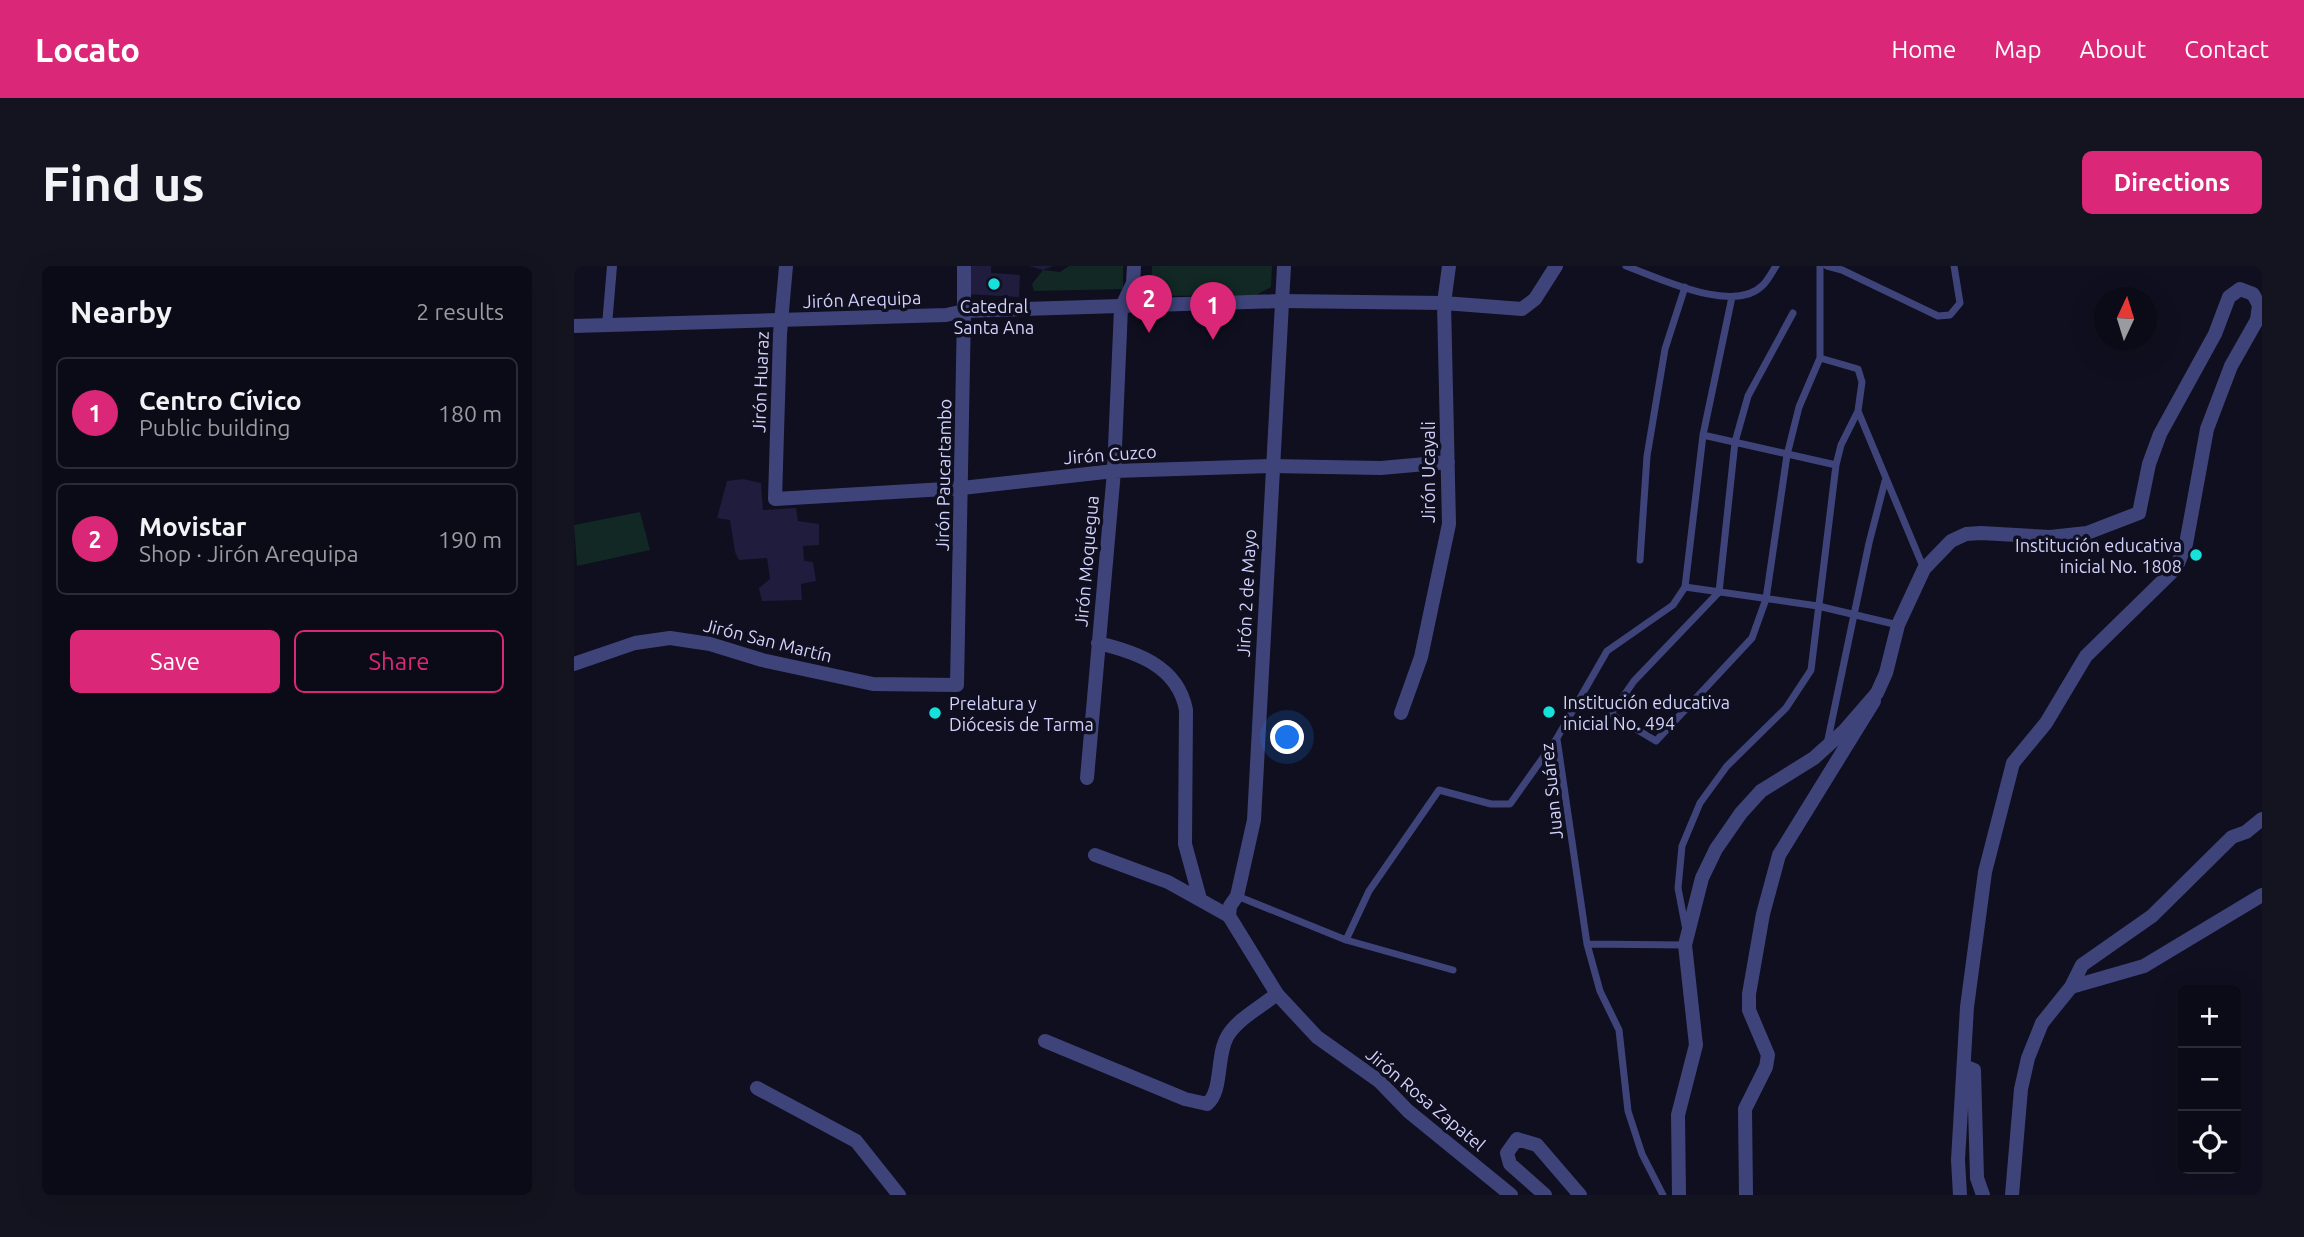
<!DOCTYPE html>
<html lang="en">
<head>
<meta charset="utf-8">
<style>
	:root { --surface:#0b0b17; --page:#141420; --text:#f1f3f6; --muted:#9a9ba1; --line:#2b2b36; --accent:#db2777 }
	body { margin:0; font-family:Ubuntu,sans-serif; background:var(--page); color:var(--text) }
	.controls { position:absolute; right:21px; bottom:21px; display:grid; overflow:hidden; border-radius:10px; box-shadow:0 7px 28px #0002 }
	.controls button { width:63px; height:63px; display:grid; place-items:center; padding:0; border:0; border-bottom:2px solid var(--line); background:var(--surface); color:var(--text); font:35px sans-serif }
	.compass { position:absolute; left:1520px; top:21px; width:63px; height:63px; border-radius:50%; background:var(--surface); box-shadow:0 7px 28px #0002; rotate:4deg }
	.you { position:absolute; left:714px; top:472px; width:24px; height:24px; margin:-18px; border:5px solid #fff; border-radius:50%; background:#1a73e8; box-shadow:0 0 0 10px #1a73e833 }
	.badge { display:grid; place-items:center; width:46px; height:46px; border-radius:50%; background:var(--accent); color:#fff; font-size:23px; font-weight:700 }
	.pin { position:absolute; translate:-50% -58px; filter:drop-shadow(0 2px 4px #0008) }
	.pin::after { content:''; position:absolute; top:37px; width:24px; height:21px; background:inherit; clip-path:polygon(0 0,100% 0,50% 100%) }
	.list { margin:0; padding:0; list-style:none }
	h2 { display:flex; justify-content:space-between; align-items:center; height:91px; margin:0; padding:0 28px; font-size:30px }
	h2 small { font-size:23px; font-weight:400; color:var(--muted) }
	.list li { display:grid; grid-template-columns:46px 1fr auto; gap:21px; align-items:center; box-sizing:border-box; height:112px; margin:0 14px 14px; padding:0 14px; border:2px solid var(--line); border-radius:10px }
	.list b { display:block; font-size:26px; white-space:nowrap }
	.list p { margin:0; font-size:23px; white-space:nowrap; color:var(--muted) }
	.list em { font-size:23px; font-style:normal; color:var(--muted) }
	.actions { display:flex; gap:14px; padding:21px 28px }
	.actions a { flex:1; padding:16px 0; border:2px solid var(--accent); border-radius:10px; text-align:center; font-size:24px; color:var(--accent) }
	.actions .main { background:var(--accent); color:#fff }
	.icon { flex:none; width:38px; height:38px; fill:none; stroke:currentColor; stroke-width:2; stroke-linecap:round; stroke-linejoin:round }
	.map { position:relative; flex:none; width:1688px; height:929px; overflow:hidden; border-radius:10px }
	header { display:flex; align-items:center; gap:42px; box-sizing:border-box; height:98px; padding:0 35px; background:var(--accent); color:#fff }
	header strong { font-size:33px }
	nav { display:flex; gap:38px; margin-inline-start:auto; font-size:24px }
	.intro { display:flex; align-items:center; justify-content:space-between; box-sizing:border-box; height:168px; padding:0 42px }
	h1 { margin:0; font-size:49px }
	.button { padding:18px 32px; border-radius:10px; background:var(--accent); color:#fff; font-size:24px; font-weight:700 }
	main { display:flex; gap:42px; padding:0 42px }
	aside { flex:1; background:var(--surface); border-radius:10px; box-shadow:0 7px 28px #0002 }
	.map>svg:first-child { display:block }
	.green { fill:#122824 }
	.building { fill:#1f1c3e }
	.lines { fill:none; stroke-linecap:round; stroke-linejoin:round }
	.service { stroke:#3e447a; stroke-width:7 }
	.pedestrian { stroke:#3e447a; stroke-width:10 }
	.minor { stroke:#3e447a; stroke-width:14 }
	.tertiary { stroke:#3e447a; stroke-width:14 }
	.poi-dot { fill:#15e2db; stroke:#0f0f1f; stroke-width:2.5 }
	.labels { text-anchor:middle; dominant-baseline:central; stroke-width:7; stroke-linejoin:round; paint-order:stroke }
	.street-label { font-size:18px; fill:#d1d2fb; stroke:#0f0f1f }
	.poi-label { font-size:18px; fill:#d1d2fb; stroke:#0f0f1f; text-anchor:start }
</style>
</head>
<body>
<header>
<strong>Locato</strong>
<nav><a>Home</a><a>Map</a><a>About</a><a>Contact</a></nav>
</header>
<div class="intro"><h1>Find us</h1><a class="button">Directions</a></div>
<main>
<aside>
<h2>Nearby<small>2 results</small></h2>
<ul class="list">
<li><span class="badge">1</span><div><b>Centro Cívico</b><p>Public building</p></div><em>180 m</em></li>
<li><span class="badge">2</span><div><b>Movistar</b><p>Shop · Jirón Arequipa</p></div><em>190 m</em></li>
</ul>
<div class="actions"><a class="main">Save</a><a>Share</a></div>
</aside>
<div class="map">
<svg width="1688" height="929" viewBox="0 0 1688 929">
	<rect width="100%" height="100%" fill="#0f0f1f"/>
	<path class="green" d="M495,0H549V23L460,25L458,18L469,4L486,6Z
		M578,0H698L697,21L682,29L587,30L577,22Z
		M66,246L76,284L3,300L0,259Z"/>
	<path class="building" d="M395,0H417V7L446,9L445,31L393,28Z
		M455,0H479L469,4Z
		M169,213L187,217L189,244L222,242L224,255L245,258V279L229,280L230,295L239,296L242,315L227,318L228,334L188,335L185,322L196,313L193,292L165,294L161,286L156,254L143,252L153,215Z"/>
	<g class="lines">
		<path class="service" d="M1052,0C1085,12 1160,49 1189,19C1194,14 1198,6 1202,0
			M1253,0L1268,4L1364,50L1376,49L1386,37L1380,0
			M1219,47L1174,130L1161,176L1145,326L1060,415L1037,448L1082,475L1178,372L1192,333L1213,189L1225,141L1246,92V0
			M1246,92L1284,103L1288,116L1284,145L1350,303
			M1129,169L1262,199
			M1066,294L1073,190L1091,83L1111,21
			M1111,321L1244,340L1324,359
			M983,473L1013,678L1026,725L1045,764L1054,845L1068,888L1089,929
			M1253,478L1295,277L1311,215
			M663,630L772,674L879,704
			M1112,664L1104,622L1108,580L1126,537L1153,500L1212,442L1237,404L1262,199L1267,179L1284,145
			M772,674L795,625L865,524L917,538H936L983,472L1033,385L1099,339L1111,321L1129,169L1158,31
			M1013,678L1111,679"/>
		<path class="pedestrian" d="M33,59L38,0"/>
		<path class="minor" d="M212,0L206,68L201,233L388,222L540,205L697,200L807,202L874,196
			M707,35L870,37L948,43L961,33L982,0
			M524,377C562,386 604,400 612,444L611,578L626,633
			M0,398L61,377L96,372L136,378L188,394L299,418L383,419L390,45
			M827,447L847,391L875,258L870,37L875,0
			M513,512L540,205L547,42L559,17L560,0
			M521,589L594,616L655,650
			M1497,721L1570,700L1688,629
			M471,775L611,833L633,838C649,825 642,791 653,771C662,754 688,740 703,728
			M1390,800L1400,804L1403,912L1409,929
			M183,822L282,875L325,929
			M1172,929L1171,843L1192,801L1194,789L1175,744V728L1189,648L1205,589L1300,435
			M1438,929L1447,823L1454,792L1468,757L1497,721L1508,699L1578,650L1658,571L1672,566L1688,553"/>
		<path class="tertiary" d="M390,0V45
			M710,0L680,554L663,630L656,640L655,650L703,728L743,771L805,815L834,845L937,929
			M0,60L372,49L390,45L707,35
			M971,929L936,898L933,887L943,873L963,879L1006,929
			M1105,929L1104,849L1122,779L1111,679L1128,612L1142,583L1167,547L1187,525L1240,492L1270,465L1303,427L1312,407L1324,359L1350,303L1377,275L1392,268L1407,267L1476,271L1513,267L1565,247L1575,198L1586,168L1641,68L1655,31L1666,23L1679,28L1685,39L1683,54L1657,100L1633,163L1612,278L1602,302L1512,390L1472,457L1439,497L1411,606L1393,741L1384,894L1386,929"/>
	</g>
	<g class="poi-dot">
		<circle cx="420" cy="18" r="7"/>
		<circle cx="1622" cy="289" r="7"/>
		<circle cx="975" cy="446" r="7"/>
		<circle cx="361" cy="447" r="7"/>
	</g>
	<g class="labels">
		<g class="street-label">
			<text transform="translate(288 33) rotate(-2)">Jirón Arequipa</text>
			<text transform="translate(186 116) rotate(-88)">Jirón Huaraz</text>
			<text transform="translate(536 188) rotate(-4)">Jirón Cuzco</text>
			<text transform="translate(854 206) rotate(-90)">Jirón Ucayali</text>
			<text transform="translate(369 209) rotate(-89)">Jirón Paucartambo</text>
			<text transform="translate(512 295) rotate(-85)">Jirón Moquegua</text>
			<text transform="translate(672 327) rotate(-87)">Jirón 2 de Mayo</text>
			<text transform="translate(194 374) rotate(14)">Jirón San Martín</text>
			<text transform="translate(977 525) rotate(-96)">Juan Suárez</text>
			<text transform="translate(852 833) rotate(40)">Jirón Rosa Zapatel</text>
		</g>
		<g class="poi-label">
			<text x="420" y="40" text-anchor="middle">Catedral<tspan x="420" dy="21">Santa Ana</tspan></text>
			<text x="1608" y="279" text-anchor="end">Institución educativa<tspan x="1608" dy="21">inicial No. 1808</tspan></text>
			<text x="989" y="436">Institución educativa<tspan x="989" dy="21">inicial No. 494</tspan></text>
			<text x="375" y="437">Prelatura y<tspan x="375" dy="21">Diócesis de Tarma</tspan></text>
		</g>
	</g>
</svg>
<div class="controls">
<button>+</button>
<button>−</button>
<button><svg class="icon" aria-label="locate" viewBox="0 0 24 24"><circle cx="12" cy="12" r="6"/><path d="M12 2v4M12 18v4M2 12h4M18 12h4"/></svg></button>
</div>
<svg class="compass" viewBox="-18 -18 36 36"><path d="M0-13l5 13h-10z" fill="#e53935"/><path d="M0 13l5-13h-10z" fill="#9a9ba1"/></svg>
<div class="you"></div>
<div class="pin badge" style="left:639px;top:74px">1</div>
<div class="pin badge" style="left:575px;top:67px">2</div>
</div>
</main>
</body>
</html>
